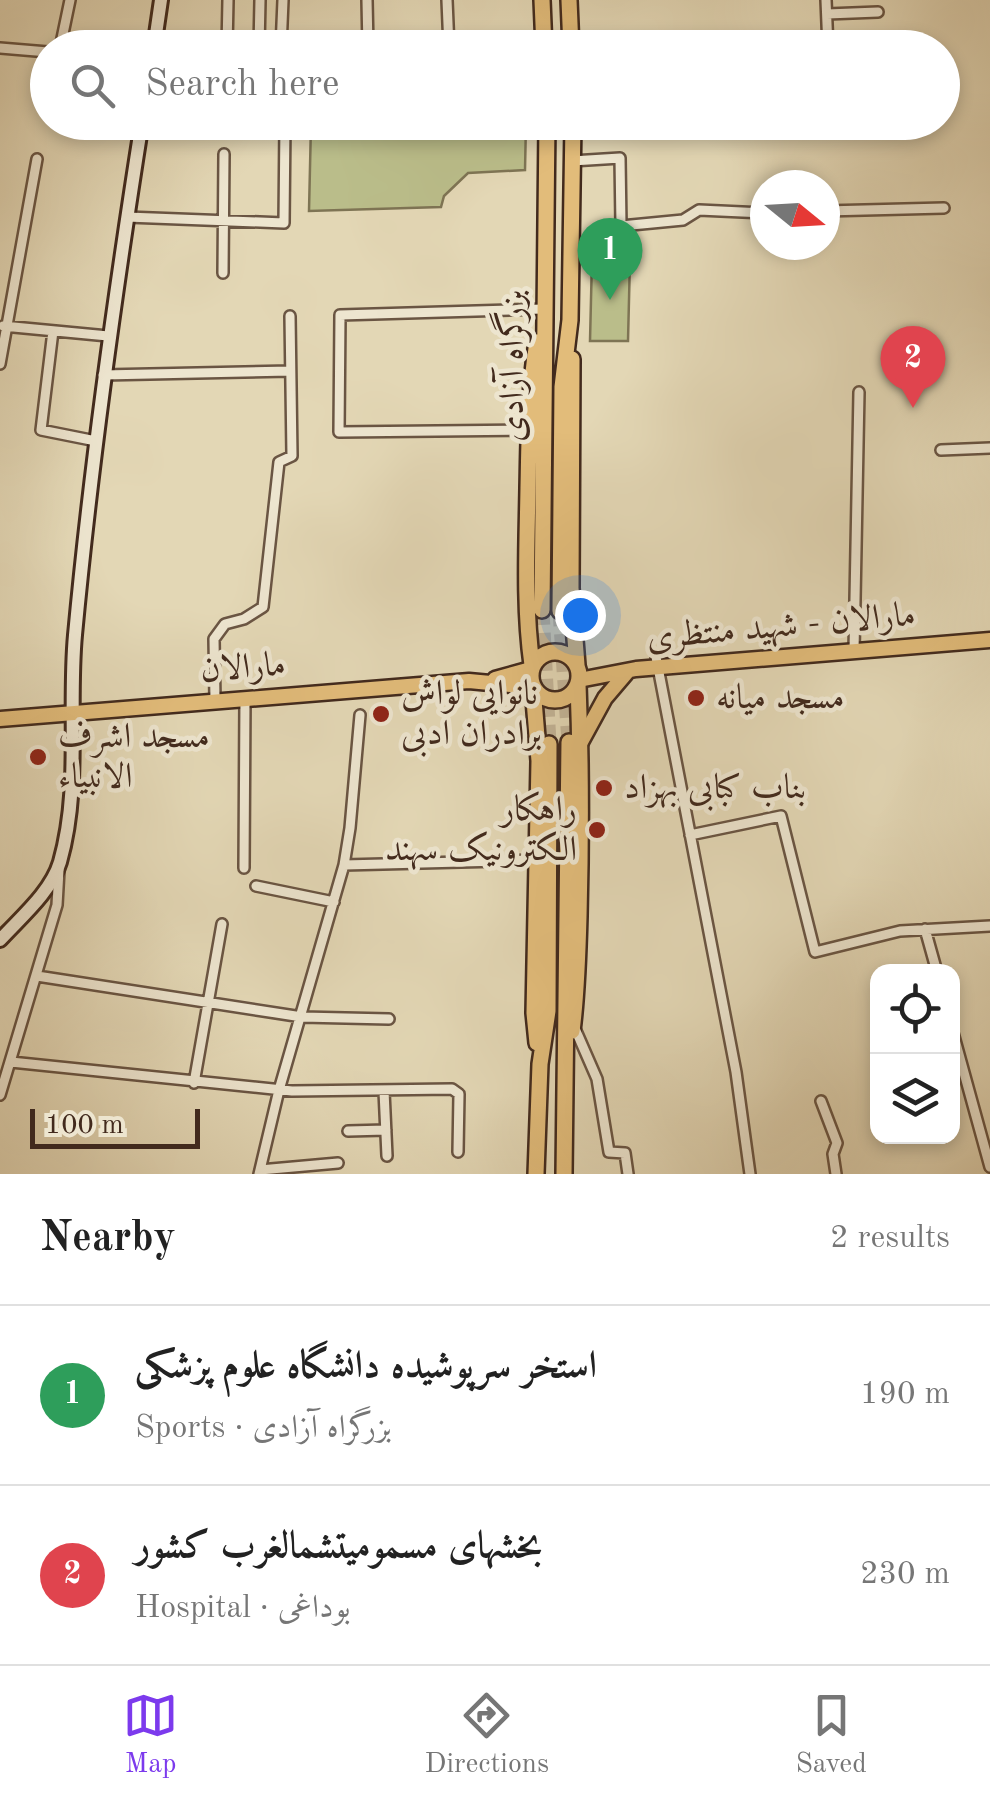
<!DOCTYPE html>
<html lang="en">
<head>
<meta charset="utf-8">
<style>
	:root { --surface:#fff; --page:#f6f6f6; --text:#222; --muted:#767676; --line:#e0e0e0; --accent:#7c3aed }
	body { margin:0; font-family:"Old Standard TT",Amiri,serif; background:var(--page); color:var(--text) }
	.controls { position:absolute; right:30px; bottom:30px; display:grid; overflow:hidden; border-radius:20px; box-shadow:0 5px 15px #0003 }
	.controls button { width:90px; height:90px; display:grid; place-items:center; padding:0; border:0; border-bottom:2px solid var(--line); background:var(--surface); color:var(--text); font:50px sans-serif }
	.compass { position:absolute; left:750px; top:170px; width:90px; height:90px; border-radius:50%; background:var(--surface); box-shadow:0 5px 15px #0003; rotate:108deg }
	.scale { position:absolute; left:30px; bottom:25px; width:170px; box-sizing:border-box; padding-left:10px; border:5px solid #422a1d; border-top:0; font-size:28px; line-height:35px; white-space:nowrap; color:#422a1d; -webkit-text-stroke:8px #ede5cf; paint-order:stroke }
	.you { position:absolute; left:580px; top:615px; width:35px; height:35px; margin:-25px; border:8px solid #fff; border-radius:50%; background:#1a73e8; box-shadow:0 0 0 15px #1a73e833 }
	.badge { display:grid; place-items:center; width:65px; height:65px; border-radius:50%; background:var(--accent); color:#fff; font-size:32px; font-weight:700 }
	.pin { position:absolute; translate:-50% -82px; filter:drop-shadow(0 2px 5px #0008) }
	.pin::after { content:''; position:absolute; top:52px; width:35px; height:30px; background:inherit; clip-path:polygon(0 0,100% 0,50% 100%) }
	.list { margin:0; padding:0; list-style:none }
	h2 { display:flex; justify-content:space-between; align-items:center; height:130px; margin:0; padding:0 40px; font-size:42px }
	h2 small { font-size:32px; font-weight:400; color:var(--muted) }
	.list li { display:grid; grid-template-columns:65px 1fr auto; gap:30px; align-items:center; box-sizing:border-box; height:180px; padding:0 40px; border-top:2px solid var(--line) }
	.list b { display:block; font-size:38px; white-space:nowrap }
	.list p { margin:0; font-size:32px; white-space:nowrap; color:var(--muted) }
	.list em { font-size:32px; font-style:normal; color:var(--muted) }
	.icon { flex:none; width:55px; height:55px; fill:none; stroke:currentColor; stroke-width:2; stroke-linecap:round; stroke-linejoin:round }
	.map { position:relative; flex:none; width:990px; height:1174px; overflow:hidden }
	.search { position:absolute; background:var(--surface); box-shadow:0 5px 15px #0003; left:30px; right:30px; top:30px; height:110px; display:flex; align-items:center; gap:25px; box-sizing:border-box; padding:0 35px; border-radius:55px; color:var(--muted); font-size:38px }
	.sheet { height:490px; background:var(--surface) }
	nav { display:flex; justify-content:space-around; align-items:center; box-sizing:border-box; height:140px; border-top:2px solid var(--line); background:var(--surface); font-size:28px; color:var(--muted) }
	nav a { display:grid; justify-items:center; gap:5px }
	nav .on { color:var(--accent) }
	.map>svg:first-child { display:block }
	.green { fill:#babd8a; stroke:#7e7454; stroke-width:2.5 }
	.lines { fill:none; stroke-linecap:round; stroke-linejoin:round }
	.trunk-tunnel { stroke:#c3b497; stroke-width:15; stroke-dasharray:15 8; stroke-linecap:butt }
	.minor-casing { stroke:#6a5543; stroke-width:14 }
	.secondary-casing { stroke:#422a1d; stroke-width:18 }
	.primary-casing { stroke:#422a1d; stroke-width:19 }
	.trunk-casing { stroke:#422a1d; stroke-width:20 }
	.minor { stroke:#ede5cf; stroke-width:9 }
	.secondary { stroke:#ede5cf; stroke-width:12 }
	.primary { stroke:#e2bc7a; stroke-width:14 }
	.trunk { stroke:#e2bc7a; stroke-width:15 }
	.poi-dot { fill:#8f2418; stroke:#ede5cf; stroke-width:4 }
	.labels { text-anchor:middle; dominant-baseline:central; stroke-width:9; stroke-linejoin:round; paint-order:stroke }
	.street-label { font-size:35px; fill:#422a1d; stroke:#ede5cf }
	.poi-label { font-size:35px; fill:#422a1d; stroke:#ede5cf; text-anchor:start }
</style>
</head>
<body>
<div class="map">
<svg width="990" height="1174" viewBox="0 0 990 1174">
	<rect width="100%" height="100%" fill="#e3d7b5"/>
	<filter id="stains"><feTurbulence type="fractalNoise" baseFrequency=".002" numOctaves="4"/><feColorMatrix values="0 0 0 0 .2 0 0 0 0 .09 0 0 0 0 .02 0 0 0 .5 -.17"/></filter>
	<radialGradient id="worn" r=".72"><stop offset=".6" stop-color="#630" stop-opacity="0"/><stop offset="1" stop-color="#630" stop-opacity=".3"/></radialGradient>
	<path class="green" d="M526,123L525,170L468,173L444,196L441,207L309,211L311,124Z
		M592,258L630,259L628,341H590Z"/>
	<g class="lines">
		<path class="trunk-tunnel" d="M542,610L549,744
			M560,611L569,742"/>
		<g class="minor-casing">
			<path id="minor" d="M367,0L368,48
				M447,0L449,48
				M826,0L828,48
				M827,14L878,12
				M0,48L48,52
				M60,48L70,0
				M227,48L228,0
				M259,48L260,0
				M281,48L283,0
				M226,123V122
				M572,161L620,158L621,226L683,220L699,210L765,213
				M825,211L944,208
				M127,217L284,223L285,122
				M223,273L224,154
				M3,326L108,336
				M53,331L41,430L96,441
				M0,364L37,159
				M103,375L290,371
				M529,430L339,432L340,315L543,309
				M941,450L990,448
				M854,651L859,392
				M656,657L736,1072L750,1174
				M215,700L214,639L225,624L244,619L263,607L279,462L292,456L290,316
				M690,835L781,816L815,952L900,931L990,926
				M344,865L537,860
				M244,868L245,698
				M256,886L334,902
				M925,929L937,972
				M37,976L302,1017L389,1019
				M573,1024L597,1079L609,1152L625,1153L628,1174
				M952,1029L990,1167
				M11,1062L292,1091L452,1089L459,1094L458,1152
				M194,1083L222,924
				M384,1091L387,1156
				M0,1095L57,905L59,870
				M821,1101L837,1143L833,1154L836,1174
				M348,1131L386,1130
				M260,1170L338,1163
				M259,1174L279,1090L344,865L350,828L360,715"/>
		</g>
		<g class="secondary-casing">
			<path id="secondary" d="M154,48L161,0
				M0,940C21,917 51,892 60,862C81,788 68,711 75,635C91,463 115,293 142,122"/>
		</g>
		<g class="primary-casing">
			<path id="primary" d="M495,679L531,669
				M579,680L636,669L990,640
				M0,719L469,681L532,687
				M581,742L605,698L628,671"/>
		</g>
		<g class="trunk-casing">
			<path id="trunk" d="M542,0L544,48
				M569,0L571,48
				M572,359L571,588L577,665
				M542,610L547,122
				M560,611L562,387L570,320L573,122
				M531 676a24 24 0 1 1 48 0a24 24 0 1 1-48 0Z
				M532,665C524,607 527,548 528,488C529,439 529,391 537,342
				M533,688L539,761L534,1013L537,1043
				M572,1031C577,993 578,954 579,916C581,838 581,762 578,684
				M536,1174L540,1064L548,1011L549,744
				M564,1174L569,742"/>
		</g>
		<use href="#minor" class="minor"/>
		<use href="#secondary" class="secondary"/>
		<use href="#primary" class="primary"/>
		<use href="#trunk" class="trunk"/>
	</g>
	<g class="poi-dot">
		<circle cx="696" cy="698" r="10"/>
		<circle cx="381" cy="714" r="10"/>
		<circle cx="38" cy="757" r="10"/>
		<circle cx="604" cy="788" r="10"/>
		<circle cx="597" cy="830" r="10"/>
	</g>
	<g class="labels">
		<g class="street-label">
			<text transform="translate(513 366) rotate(-90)">بزرگراه آزادی</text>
			<text transform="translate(781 627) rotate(-5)">مارالان - شهید منتظری</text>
			<text transform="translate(243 668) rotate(-4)">مارالان</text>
		</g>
		<g class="poi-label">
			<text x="401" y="694">نانوایی لواش<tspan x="401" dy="40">برادران ادبی</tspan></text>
			<text x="716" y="698">مسجد میانه</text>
			<text x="58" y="737">مسجد اشرف<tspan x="58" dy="40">الانبیاء</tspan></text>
			<text x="624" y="788">بناب کبابی بهزاد</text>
			<text x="577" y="810" text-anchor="end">راهکار<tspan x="577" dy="40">الکترونیک سهند</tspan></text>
		</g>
	</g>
	<rect width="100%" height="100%" filter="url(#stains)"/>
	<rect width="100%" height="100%" fill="url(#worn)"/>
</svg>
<div class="controls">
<button><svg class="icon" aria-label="locate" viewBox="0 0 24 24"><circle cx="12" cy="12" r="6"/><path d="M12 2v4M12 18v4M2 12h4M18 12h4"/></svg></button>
<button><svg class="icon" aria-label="layers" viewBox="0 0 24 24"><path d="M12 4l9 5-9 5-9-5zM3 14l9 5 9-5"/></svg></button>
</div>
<svg class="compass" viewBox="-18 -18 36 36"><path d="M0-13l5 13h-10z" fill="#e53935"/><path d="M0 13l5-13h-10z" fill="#767676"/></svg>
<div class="scale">100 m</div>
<div class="you"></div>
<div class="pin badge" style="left:610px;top:300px;background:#2e9e5b">1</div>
<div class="pin badge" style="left:913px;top:408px;background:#e0444e">2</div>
<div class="search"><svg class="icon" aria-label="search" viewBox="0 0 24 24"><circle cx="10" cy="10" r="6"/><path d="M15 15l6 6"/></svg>Search here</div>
</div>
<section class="sheet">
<h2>Nearby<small>2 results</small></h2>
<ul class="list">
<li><span class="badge" style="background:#2e9e5b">1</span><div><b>استخر سرپوشیده دانشگاه علوم پزشکی</b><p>Sports · بزرگراه آزادی</p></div><em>190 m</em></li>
<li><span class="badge" style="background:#e0444e">2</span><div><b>بخشهای مسمومیتشمالغرب کشور</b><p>Hospital · بوداغی</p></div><em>230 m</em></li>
</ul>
</section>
<nav>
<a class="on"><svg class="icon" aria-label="map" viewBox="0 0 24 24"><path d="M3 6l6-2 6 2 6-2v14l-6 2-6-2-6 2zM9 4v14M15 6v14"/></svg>Map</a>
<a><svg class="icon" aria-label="directions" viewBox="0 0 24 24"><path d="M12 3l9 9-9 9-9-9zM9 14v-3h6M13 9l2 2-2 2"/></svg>Directions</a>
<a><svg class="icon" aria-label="saved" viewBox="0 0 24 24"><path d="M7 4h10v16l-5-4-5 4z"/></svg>Saved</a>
</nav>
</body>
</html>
